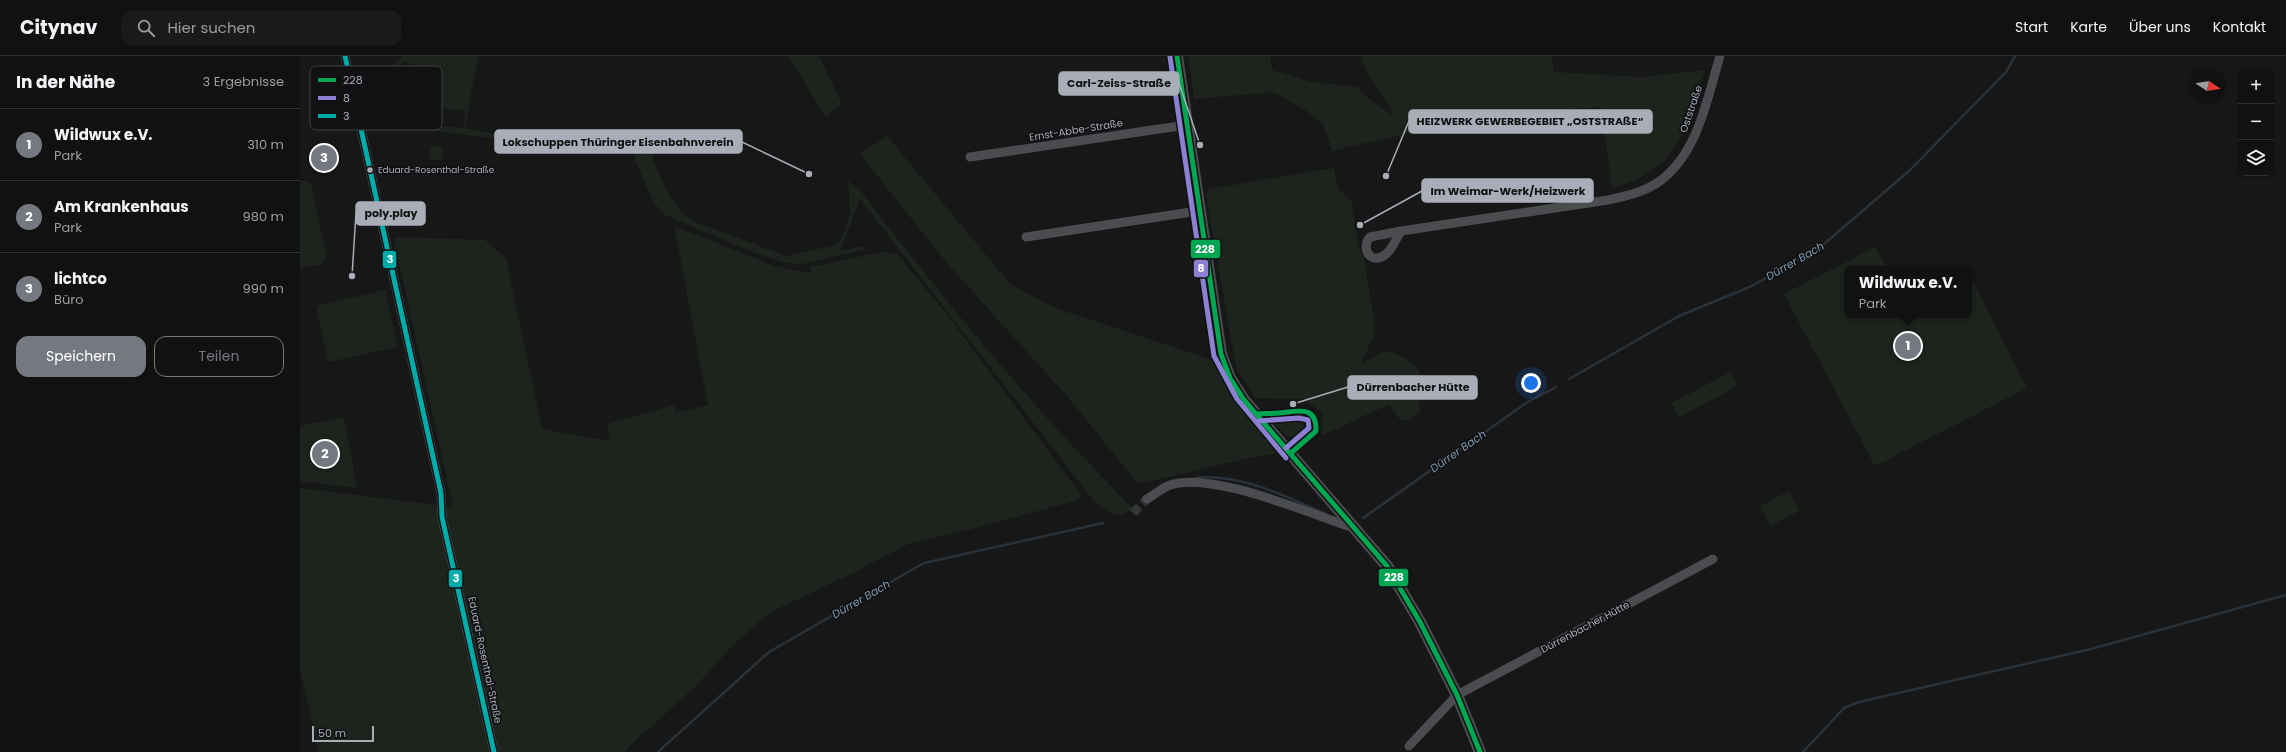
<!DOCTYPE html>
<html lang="de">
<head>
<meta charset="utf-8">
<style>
	:root { --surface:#111; --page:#1a1a1a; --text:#f1f3f6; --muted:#9c9d9f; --line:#303131; --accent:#757880 }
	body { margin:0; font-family:Poppins,sans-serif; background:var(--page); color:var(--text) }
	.controls { position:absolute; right:12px; top:12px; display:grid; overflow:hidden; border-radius:8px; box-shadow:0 1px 3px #0004 }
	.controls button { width:36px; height:36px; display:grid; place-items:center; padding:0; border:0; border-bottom:1px solid var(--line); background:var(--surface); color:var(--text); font:20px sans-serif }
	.compass { position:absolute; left:1890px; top:12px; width:36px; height:36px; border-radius:50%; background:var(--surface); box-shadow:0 1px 3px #0004; rotate:102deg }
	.scale { position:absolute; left:12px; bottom:10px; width:62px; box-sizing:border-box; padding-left:4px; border:2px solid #a8adb8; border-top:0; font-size:11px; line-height:14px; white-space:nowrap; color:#a8adb8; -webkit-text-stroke:3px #111113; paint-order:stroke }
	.you { position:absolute; left:1231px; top:327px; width:14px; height:14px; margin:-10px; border:3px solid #fff; border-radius:50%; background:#1a73e8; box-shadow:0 0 0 6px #1a73e833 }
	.badge { display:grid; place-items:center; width:26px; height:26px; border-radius:50%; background:var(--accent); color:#fff; font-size:13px; font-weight:700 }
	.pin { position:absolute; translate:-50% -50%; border:2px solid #fff; box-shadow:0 1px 4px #0006 }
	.popup { position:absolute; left:1544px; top:210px; width:128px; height:52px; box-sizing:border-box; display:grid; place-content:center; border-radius:8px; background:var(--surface); filter:drop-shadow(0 1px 3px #0005); font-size:13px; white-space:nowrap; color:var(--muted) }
	.popup b { font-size:15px; color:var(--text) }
	.popup::after { content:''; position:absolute; left:50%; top:100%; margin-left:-8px; border:8px solid transparent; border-top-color:var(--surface) }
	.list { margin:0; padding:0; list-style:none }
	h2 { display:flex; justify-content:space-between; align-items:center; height:52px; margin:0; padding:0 16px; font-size:17px }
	h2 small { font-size:13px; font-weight:400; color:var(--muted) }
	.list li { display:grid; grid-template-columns:26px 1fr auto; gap:12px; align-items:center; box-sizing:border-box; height:72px; padding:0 16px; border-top:1px solid var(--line) }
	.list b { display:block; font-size:15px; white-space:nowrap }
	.list p { margin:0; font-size:13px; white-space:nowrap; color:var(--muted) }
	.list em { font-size:13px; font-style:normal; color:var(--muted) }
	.actions { display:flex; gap:8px; padding:12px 16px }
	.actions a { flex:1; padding:9px 0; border:1px solid var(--accent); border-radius:12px; text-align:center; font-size:14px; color:var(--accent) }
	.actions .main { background:var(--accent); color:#fff }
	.icon { flex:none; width:22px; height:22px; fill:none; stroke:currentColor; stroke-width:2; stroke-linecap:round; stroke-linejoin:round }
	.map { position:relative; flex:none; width:1986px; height:696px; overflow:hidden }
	header { display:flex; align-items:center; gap:24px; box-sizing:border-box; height:56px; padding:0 20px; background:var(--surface); border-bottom:1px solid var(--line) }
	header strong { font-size:19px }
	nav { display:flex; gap:22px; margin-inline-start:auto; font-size:14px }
	.search { width:280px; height:36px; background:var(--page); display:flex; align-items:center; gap:10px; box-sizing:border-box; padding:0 14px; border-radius:12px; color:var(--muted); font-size:15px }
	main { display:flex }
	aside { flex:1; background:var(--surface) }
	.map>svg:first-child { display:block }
	.green { fill:#1d241e }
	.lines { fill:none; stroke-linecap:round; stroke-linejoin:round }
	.stream { stroke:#2a3239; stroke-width:2.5 }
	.minor-tunnel { stroke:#343537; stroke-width:9; stroke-dasharray:9 4.5; stroke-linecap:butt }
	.minor { stroke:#4b4c50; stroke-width:9 }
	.tertiary { stroke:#4b4c50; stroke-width:12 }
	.bus-1-casing { stroke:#111113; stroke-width:8 }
	.bus-2-casing { stroke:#111113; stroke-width:8 }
	.bus-3-casing { stroke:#111113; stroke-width:8 }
	.bus-1 { stroke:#00a651; stroke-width:5 }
	.bus-2 { stroke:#8b80d2; stroke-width:5 }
	.bus-3 { stroke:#00aba8; stroke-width:5 }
	.bus-dot { fill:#a8adb8; stroke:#111113; stroke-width:1.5 }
	.labels { text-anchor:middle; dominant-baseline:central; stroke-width:3.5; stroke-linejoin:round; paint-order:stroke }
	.bus-label { font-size:9px; fill:#a8adb8; stroke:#111113; text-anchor:start }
	.street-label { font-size:10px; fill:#a8adb8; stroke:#111113 }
	.water-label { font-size:11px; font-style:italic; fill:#7f9bb3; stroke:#111113 }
	.key { fill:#111113; stroke:#3e4045; stroke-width:1 }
	.key-label { font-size:11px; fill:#a8adb8 }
	.leader { fill:none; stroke:#a8adb8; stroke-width:1.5 }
	.callout-dot { fill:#a8adb8; stroke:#111113; stroke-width:1.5 }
	.callout { fill:#a8adb8; stroke:#a8adb8; stroke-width:1.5 }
	.callout-label { font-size:11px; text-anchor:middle; font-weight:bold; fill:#111 }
	.line-badge { stroke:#111113; stroke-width:1.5 }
	.badge-label { font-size:11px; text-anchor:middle; font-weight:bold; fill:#fff }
</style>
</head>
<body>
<header>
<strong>Citynav</strong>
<div class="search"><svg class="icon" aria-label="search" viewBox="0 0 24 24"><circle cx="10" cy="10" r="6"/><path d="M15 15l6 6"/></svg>Hier suchen</div>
<nav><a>Start</a><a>Karte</a><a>Über uns</a><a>Kontakt</a></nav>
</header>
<main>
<aside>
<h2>In der Nähe<small>3 Ergebnisse</small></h2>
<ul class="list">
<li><span class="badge">1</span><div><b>Wildwux e.V.</b><p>Park</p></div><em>310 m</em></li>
<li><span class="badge">2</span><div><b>Am Krankenhaus</b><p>Park</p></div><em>980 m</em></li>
<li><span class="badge">3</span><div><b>lichtco</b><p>Büro</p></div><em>990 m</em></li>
</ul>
<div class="actions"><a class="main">Speichern</a><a>Teilen</a></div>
</aside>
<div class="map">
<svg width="1986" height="696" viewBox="0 0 1986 696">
	<rect width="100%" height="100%" fill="#171717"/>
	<path class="green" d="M103,0H178L165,72L228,84L234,87L84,69V67H101V58L113,59L112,68L164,72L165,57L163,54C145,52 120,54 123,29C124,22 124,17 120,11L105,6L83,16Z
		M488,0H519L542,48L526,61Z
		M888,0H970L972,14L1011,26L1057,31L1074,47L1093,59C1086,37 1064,21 1062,0H1252L1254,16L1341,21L1405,14C1385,74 1379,113 1312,133L1301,51C1211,57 1119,73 1032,95L1023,67L1005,54L974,36L894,43Z
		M344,73L348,87C339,84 329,89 330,100C325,85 328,76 344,73Z
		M587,80L710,228L755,252L915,305L934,342L977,397C930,405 885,418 838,428L767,340L646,206L560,98Z
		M130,90L143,91L142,104H130Z
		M338,91L351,92L355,97L352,102C365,129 369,148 395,166L486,200L532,190L540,185L550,159L548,125L562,137C648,249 738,359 839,458L835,459L831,454C815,465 808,454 794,445L560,143L540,195L564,190V194L502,208L486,207L450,195L365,159L354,147L335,104V96Z
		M1034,112L1038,133L1051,144L1058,189L1064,202L1074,264V279L1061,308L1085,295C1100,298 1120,307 1122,325C1122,329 1119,333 1119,337C1119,344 1119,350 1120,356L1109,364L1101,365L1089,348L1022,380L1023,357L1003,343L955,342L936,312L906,139L909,133Z
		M0,125H7L11,128L26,199L22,208L0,213Z
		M374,170L474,210L510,217L511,211L585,195L598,199L649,261L782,440L778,444L672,473L610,487L555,516L469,557L432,590L396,630L335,685L325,696H19L0,613V432L153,451L94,184L99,181L185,184L206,202L242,373L310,385L307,368L374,349L376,357L408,349Z
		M1575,191L1588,213H1547V259H1669V228L1674,227L1727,332L1575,410L1484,238Z
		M85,234L98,291L28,306L16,250Z
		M1430,316L1438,330L1379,361L1372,347Z
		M999,357L1008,360L1012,368L1009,377L997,382L986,380L970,362Z
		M44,361L57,432L0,425V370Z
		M1489,435L1499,455L1470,470L1460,450Z"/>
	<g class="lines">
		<path class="stream" d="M1269,323L1379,260L1452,230L1524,188L1610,114L1706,16L1715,0
			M895,422C940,417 985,440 1026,458
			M1063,462L1226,347L1256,331
			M358,696L469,596L624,507L803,467
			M1503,696L1544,652L1559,646L1791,593L1986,539"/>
		<path class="minor-tunnel" d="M833,457L847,443"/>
		<path class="minor" d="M45,0L141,437L142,461L194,696
			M670,101L886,69
			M1101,175C1096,183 1092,194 1085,199C1071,209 1060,193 1070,181L1101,175L1308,144C1326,140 1345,136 1360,125C1398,97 1407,43 1420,0
			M726,181L898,155
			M847,443C854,439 862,432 870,429C911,415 1006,456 1048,470L1052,469
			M1109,690L1157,639L1413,503"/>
		<path class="tertiary" d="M877,0L921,298L930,322L944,344L1087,510L1120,566L1157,639L1180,696"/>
		<g class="bus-1-casing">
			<path id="bus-1" d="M877,0L921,298L930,322L944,344L1087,510L1120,566L1157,639L1180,696
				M957,358C964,357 972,358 979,357C998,355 1017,349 1016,375L991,397"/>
		</g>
		<g class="bus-2-casing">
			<path id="bus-2" d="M870,1L914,300L937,343L986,402
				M958,365L999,362L1008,364L1009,372L986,392"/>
		</g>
		<g class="bus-3-casing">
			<path id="bus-3" d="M45,0L141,437L142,461L194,696"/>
		</g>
		<use href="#bus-1" class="bus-1"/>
		<use href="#bus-2" class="bus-2"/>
		<use href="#bus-3" class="bus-3"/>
	</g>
	<circle class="bus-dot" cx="70" cy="114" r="3.5"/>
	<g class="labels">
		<g class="bus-label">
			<text x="78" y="114">Eduard-Rosenthal-Straße</text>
		</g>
		<g class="street-label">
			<text transform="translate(1391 53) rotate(-71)">Oststraße</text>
			<text transform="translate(776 74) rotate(-9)">Ernst-Abbe-Straße</text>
			<text transform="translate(1285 571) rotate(-28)">Dürrenbacher Hütte</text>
			<text transform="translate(185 604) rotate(78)">Eduard-Rosenthal-Straße</text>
		</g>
		<g class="water-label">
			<text transform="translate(1495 205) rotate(-30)">Dürrer Bach</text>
			<text transform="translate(1158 395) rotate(-35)">Dürrer Bach</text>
			<text transform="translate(561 543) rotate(-30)">Dürrer Bach</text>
		</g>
	</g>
	<rect x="10" y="10" width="132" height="64" rx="6" class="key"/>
	<rect x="18" y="22" width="18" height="4" fill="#00a651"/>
	<rect x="18" y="40" width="18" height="4" fill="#8b80d2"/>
	<rect x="18" y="58" width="18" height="4" fill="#00aba8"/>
	<g class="key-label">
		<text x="43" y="28">228</text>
		<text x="43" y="46">8</text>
		<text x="43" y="64">3</text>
	</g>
	<path class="leader" d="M900 89L879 27M1086 120L1109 65M509 118L442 86M1060 169L1122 135M52 220L56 157M993 348L1048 331"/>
	<g class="callout-dot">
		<circle cx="900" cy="89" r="4"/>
		<circle cx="1086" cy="120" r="4"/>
		<circle cx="509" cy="118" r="4"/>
		<circle cx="1060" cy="169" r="4"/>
		<circle cx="52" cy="220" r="4"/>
		<circle cx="993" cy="348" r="4"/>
	</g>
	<g class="callout">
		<rect x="759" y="16" width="120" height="23" rx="4"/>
		<rect x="1109" y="54" width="243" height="23" rx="4"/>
		<rect x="195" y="74" width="247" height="23" rx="4"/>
		<rect x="1122" y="123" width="171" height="23" rx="4"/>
		<rect x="56" y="146" width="69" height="23" rx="4"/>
		<rect x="1048" y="320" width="129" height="23" rx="4"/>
	</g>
	<g class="callout-label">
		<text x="819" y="31">Carl-Zeiss-Straße</text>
		<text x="1230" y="69">HEIZWERK GEWERBEGEBIET „OSTSTRAßE“</text>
		<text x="318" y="90">Lokschuppen Thüringer Eisenbahnverein</text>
		<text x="1208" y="139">Im Weimar-Werk/Heizwerk</text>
		<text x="91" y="161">poly.play</text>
		<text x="1113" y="335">Dürrenbacher Hütte</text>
	</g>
	<g class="line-badge">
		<rect x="890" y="183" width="31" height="20" rx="4" fill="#00a651"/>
		<rect x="82" y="194" width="15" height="19" rx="4" fill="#00aba8"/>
		<rect x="893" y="203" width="16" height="19" rx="4" fill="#8b80d2"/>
		<rect x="1078" y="512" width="31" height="19" rx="4" fill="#00a651"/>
		<rect x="148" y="513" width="15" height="19" rx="4" fill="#00aba8"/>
	</g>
	<g class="badge-label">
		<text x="905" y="197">228</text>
		<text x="90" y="207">3</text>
		<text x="901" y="216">8</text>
		<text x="1094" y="525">228</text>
		<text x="156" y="526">3</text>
	</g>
</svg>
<div class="controls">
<button>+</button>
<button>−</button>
<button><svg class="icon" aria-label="layers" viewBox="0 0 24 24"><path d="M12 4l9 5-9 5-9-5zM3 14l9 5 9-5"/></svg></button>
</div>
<svg class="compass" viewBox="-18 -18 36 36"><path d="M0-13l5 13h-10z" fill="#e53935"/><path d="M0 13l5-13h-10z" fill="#9c9d9f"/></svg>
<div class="scale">50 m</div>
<div class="you"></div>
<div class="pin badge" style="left:1608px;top:290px">1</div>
<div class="popup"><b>Wildwux e.V.</b>Park</div>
<div class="pin badge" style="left:25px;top:398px">2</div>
<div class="pin badge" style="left:24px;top:102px">3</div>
</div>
</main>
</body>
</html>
